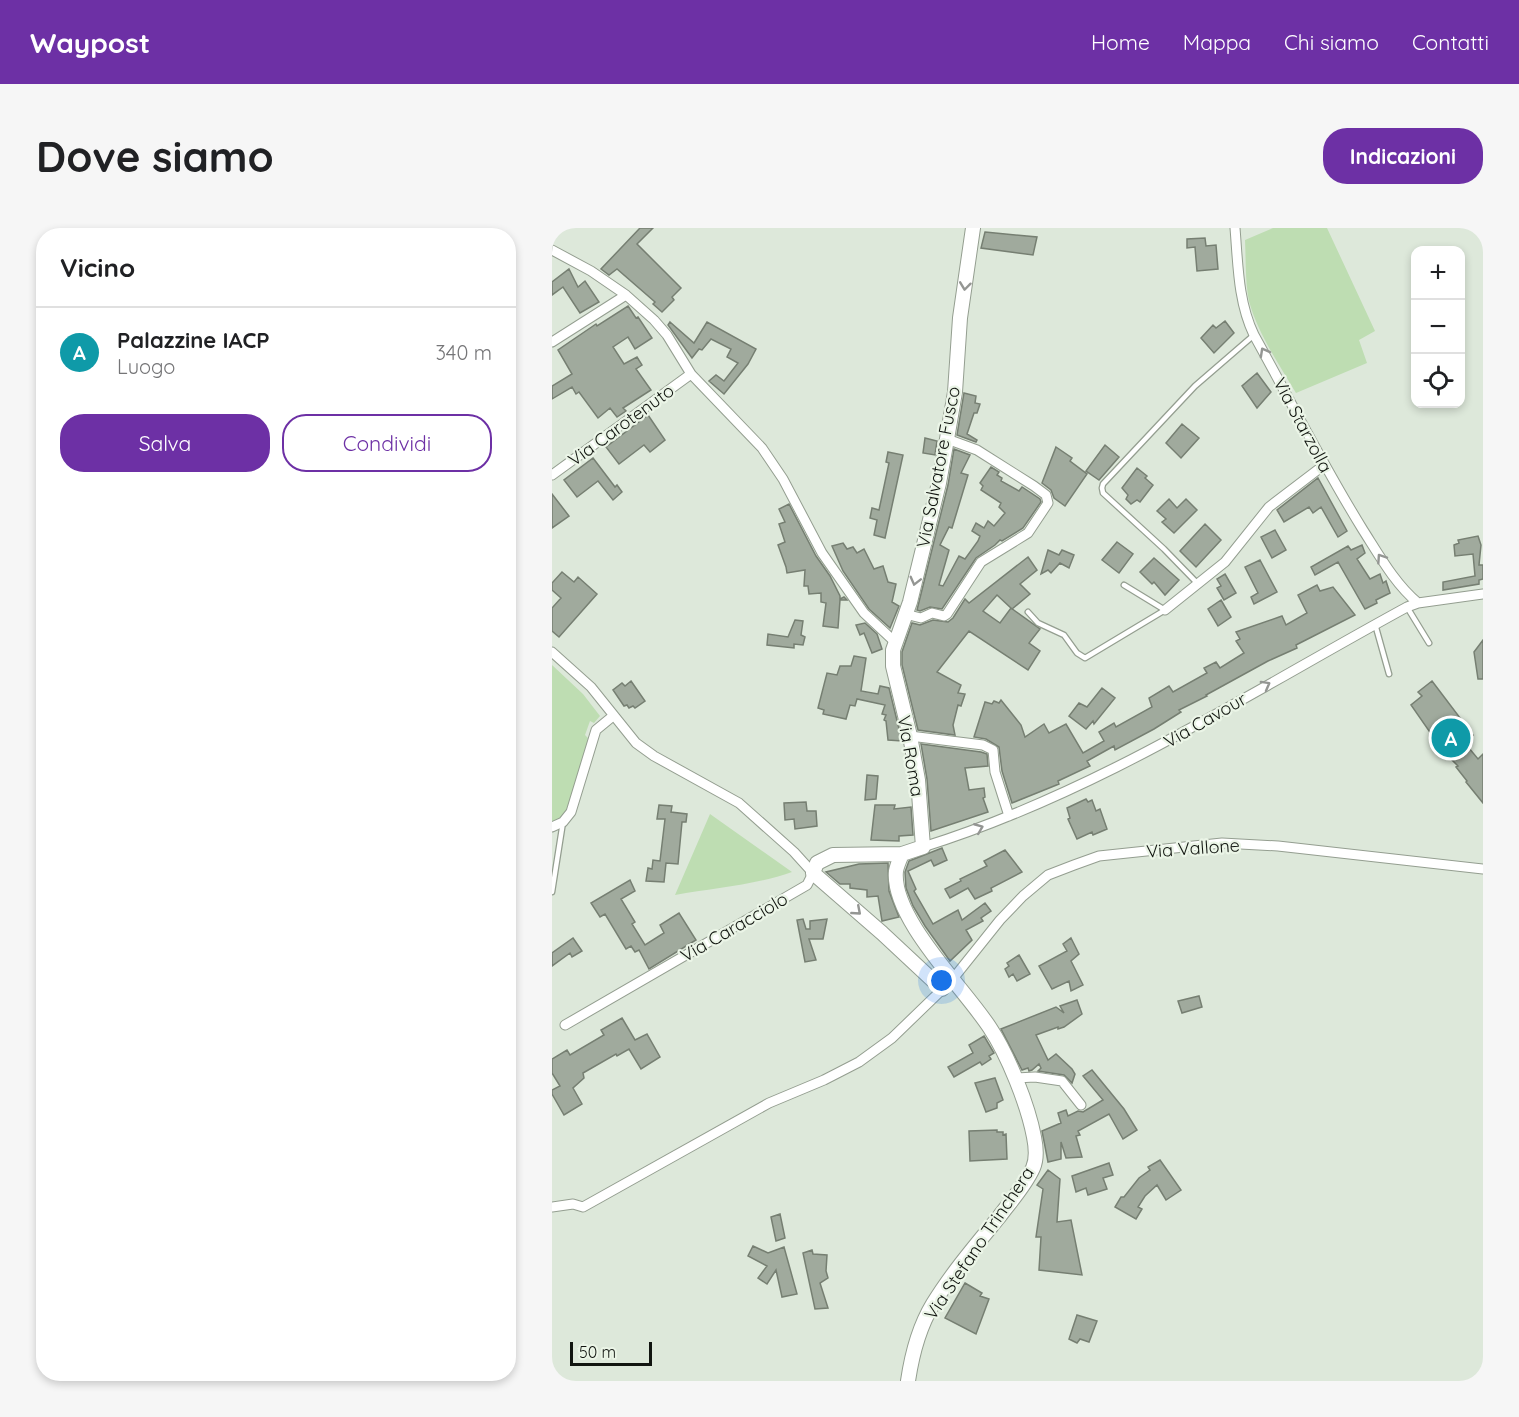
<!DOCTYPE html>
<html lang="it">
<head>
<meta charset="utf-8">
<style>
	:root { --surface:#fff; --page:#f6f6f6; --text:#202124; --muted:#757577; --line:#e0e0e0; --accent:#6d30a5 }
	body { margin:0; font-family:Quicksand,sans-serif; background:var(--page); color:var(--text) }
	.controls { position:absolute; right:18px; top:18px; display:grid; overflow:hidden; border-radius:12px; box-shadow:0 3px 9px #0003 }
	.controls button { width:54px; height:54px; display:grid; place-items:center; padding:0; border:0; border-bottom:2px solid var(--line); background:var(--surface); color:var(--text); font:30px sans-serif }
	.scale { position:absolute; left:18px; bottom:15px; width:82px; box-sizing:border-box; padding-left:6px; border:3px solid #111510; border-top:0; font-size:16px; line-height:21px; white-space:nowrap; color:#111510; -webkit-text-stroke:4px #ebf5e7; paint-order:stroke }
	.you { position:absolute; left:390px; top:753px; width:21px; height:21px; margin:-15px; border:4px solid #fff; border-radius:50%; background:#1a73e8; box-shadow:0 0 0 9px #1a73e833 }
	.badge { display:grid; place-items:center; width:39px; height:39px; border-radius:50%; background:var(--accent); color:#fff; font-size:20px; font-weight:700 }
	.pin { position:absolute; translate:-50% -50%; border:3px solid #fff; box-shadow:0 2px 6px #0006 }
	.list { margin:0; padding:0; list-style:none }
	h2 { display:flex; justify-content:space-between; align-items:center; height:78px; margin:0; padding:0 24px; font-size:26px }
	h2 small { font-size:20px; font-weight:400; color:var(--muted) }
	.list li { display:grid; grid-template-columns:39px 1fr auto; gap:18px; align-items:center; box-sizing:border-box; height:90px; padding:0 24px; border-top:2px solid var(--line) }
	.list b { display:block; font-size:22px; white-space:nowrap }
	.list p { margin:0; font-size:20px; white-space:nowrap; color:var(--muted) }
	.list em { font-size:20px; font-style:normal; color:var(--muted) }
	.actions { display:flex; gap:12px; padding:18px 24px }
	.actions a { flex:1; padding:14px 0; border:2px solid var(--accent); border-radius:24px; text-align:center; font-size:21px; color:var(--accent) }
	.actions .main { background:var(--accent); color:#fff }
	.icon { flex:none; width:33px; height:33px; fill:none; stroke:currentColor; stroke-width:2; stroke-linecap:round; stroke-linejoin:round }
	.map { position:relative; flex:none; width:931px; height:1153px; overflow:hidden; border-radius:24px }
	header { display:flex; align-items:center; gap:36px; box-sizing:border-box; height:84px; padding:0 30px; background:var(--accent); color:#fff }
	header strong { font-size:28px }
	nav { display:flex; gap:33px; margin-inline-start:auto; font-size:21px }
	.intro { display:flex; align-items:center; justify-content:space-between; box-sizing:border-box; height:144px; padding:0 36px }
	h1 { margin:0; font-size:42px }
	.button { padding:15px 27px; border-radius:24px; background:var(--accent); color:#fff; font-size:21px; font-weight:700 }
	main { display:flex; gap:36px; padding:0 36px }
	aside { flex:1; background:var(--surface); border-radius:24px; box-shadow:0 3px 9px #0003 }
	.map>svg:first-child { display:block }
	.green { fill:#beddb2 }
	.building { fill:#a0aa9d; stroke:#767f72; stroke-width:1.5 }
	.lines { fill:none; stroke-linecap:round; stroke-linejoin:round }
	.lane-casing { stroke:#949e90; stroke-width:7 }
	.street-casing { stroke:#949e90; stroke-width:11 }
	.secondary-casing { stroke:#949e90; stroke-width:16 }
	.lane { stroke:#fff; stroke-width:4.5 }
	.street { stroke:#fff; stroke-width:9 }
	.secondary { stroke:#fff; stroke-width:14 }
	.oneway { stroke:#949693 }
	.labels { text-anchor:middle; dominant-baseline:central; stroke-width:4.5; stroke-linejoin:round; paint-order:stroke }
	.street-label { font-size:18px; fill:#111510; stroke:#ebf5e7 }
</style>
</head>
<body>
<header>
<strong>Waypost</strong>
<nav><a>Home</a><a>Mappa</a><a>Chi siamo</a><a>Contatti</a></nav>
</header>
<div class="intro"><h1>Dove siamo</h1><a class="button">Indicazioni</a></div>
<main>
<aside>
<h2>Vicino<small></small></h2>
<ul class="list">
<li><span class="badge" style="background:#0f9aa8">A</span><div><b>Palazzine IACP</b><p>Luogo</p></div><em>340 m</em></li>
</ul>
<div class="actions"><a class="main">Salva</a><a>Condividi</a></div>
</aside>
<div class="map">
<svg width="931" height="1153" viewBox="0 0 931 1153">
	<rect width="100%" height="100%" fill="#dde8da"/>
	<path class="green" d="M721,0H775L823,103L807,112L815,135L744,165C727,136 706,106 697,73C693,53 694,32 693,12Z
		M0,437L31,466L48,488L42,495L38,493L33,507L36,510C29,538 27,581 0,596Z
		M158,586L240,644C203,657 162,660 123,667Z"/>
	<path class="building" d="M88,0H101L85,16L129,60L120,69L122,72L110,84L101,76L103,74L65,41L57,47L49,41Z
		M433,4L485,9L481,27L429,20Z
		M653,10L654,18L664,17L666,41L645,43L643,19L635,20V11Z
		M17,41L26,59L33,53L47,74L28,85L11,59L0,67V54Z
		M76,78L84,90L86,89L100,110L83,121L76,109L61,119L72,136L85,129L90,137L84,141L99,162L71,180L74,183L65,189L58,180L46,190L27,164L24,166L20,159L0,171V158L20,146L6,122L44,96L45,98Z
		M673,93L682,105L662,125L649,110L661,97L664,100Z
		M118,94L142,115L155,94L204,121L196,136L172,166L157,153L164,147L172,153L186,135L175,129L179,121L159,111L150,122L147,121L140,130L116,97Z
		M705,145L719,164L705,180L690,158Z
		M412,165L424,168L423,175L428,176L425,185H422L415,206L425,212L424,214L405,207Z
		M96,187L113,212L98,224L92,217L67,236L54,219Z
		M630,196L647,210L629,230L614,215Z
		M373,210L385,213L383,227L371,225Z
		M553,217L567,229L547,252L534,243Z
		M504,219L520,230L518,233L535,246L513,278L502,270L499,262L490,255Z
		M402,221L418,227L409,245L416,247L400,300L397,299L388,317L397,322L387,357L391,358L407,328L413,331L426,313L428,308L420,303L424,295L432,300L436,293L442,298L453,285L447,279L449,275L429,262L431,258L428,255L439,239L447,244L445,247L450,250L449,253L467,263L470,259L488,271L489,274L471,300L450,313L448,312L443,317L424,330L390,381L378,379L368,383L365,382L396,257Z
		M336,224L351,227L333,310L322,307L325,292L318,290L320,280L327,282L337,235L334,234Z
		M41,230L63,259L65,257L70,264L61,272L46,253L25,269L12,252Z
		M585,240L595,248L593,250L601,257L588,274L585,272L579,276L574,271L576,267L570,260Z
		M766,250L795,303L786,309L769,279L761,285L757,279L732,294L725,282Z
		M0,266L17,288L0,300Z
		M617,271L625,280L634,271L645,282L622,305L610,294L614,291L605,283Z
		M237,276L264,328L278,348L288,368V371L292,369L295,372H288L286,400L271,398L274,375L269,374V365L257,366L256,358H252L253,342L235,345L234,339L226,317L233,314L227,296L233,294L227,281Z
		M653,296L669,312L644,339L628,323Z
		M723,302L734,322L720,330L709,309Z
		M926,308L929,317L927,337H931V351L927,352V356L891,362V354L923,348L921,326L903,328L902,317L907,315L906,312Z
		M565,314L581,326L567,345L550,332Z
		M291,315L295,321L301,319L305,325L312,321L322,341L331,338L336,354L344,356L340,374L347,378L338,400L317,381L291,343L280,318Z
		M810,317L813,325L805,331L818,351L828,346L831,355L834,353L838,365L824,372L825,375L813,381L786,334L763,347L759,339L796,318L799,322Z
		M496,322L507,327L510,322L522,327L517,340L508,335L499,345L496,342L489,346Z
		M476,329L485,342L468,356L478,366L460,381L445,367L431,383L448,395L459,380L488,401L477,415L488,423L476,442L417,403L385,444L409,457L406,465L413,466L409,478L406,477L401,497L403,507L366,502L350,437V424L360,395L368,397L381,392L396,394L401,390L413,371L417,375Z
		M602,330L627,352L613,367L602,354L600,356L588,344Z
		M708,332L725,364L702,376L699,369L706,365L693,339Z
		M10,344L22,354L26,349L45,366L7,409L0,403V380L9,370L0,362V355Z
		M673,346L684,365L672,372L665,360L669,358L665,351Z
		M765,357L768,363L781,359L803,387L744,417L745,420L716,433L654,467L655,468L627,482L629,484L602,501L563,522L562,518L535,533L538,538L506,553L507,556L460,575L450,543L447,519L434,511L422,509L433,474L440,476L442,473L447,475L449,472L469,497L473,509L492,496L497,505L514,496L531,525L552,513L547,504L562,495L564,499L600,479L597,470L617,458L621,464L655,445L652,440L664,434L668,440L692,425L684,413L688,411L684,404L730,388L734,397L755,385L746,367Z
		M669,372L679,389L666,398L656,381Z
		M243,392L251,393L249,407L253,409L251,417L242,416V420L215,417L216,406L236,409Z
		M313,395L325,406L330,421L320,425L312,405L308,407L304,397Z
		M931,412V451H926L922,424Z
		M302,428L314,430L309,463L326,466L328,458L337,460L350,513L336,512L334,493L332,492L334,487L330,486L333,477L305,471L303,478L298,477L294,491L271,486L272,482L266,480L275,445L285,447L288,438H299Z
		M79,453L93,473L83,480L81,478L77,480L75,477L72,478L61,462L70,455L73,458Z
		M880,453L921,507L912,514L926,531L931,526V575L914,554L915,553L904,539L906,538L891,523L859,477L870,468L866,464Z
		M550,460L563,470L542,496L541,493L534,501L517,488L527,475L535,479Z
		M369,516L429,524L435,526L436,538L413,540L417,562L432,560L433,569L431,570L436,584L379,603L375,551Z
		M315,547L326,548L324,571L313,572Z
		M534,571L536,574L540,572L544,583L548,581L555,601L541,607L540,604L525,611L516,591L518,590L515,580Z
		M254,574L255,583H264L265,598L243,601L242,591L233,592L232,575Z
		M107,577L120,578L119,584L135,586L134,594H130L126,636L114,635L112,654L94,653L96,640L100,641L101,632L108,633L113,591H105Z
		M323,577H343L342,581L359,579L361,607L347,608V613L319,612Z
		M390,620L395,632L382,638L379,632L356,643L364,661L362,663L381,696L406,682L410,692L433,675L439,683L429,690L431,693L414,702L420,712L398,733L373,698L361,678L354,660L353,644L357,633Z
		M453,622L470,644L439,660L440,663L423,671L416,660L398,670L393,661L409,653L408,651L435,638L432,633Z
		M336,635L337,663L347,689L330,693L326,668L315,669V662L298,660V656H288L274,644L307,636Z
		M78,652L83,663L69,671L83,694L80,696L93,717L112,705L108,697L127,685L144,712L97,741L87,722L83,724L79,718L74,721L53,686L48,689L39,675Z
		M251,691L254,701H258V693L275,691L271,711H257L264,732L253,734L245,692Z
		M21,710L30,723L20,729L18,725L0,738V725Z
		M519,710L527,726L519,733L531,757L519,763L517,753L500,761L487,738L515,723L511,716Z
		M467,727L478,746L465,753L461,746L457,749L453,741L457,738L455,735Z
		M647,768L650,779L630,785L626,773Z
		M525,772L530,786L512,799L506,801V799L484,807L496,832L504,826L520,841L523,846L520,855L512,847L486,843L489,840L487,836L480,842L477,843L476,840L470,842L449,801L504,779L512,785L508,778Z
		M70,790L83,812L95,806L108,829L89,841L77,821L65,828L64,826L31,845L32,850L21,860L30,876L12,887L0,866V862L8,858L0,845V831L15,822L18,827L52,807L49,802Z
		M432,808L442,825L437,828L439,831L430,837L428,834L402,849L396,839L421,825L417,817Z
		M540,842L572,881L585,902L571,911L557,886L526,903L528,907L524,908L530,929L514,930L509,914V931L496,934L490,903L509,895L506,885L514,882L516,888L526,883L531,884L551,872L531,848Z
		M443,850L451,872L445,875V880L434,884L423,855Z
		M445,902V904H451V907L454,906L455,931L418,933L417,903Z
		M608,932L629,962L614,972L605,957L593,968L586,979L590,981L584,991L563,979L569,969H572L587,950L598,942L596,939Z
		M557,935L561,947L551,950L555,961L536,967L534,960L524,964L520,948Z
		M496,942L508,951L505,994L519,992L530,1047L487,1042L489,1009H484L491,961L485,957Z
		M228,986L233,1010L224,1013L219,989Z
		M201,1018L216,1025L232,1019L245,1066L230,1069L224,1042L215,1056L206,1050L215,1038L196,1028Z
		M260,1022L261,1026L275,1027L274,1043L276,1050L268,1055L276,1080L263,1081L251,1025Z
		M413,1055L430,1065L428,1068L437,1071L424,1106L393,1090Z
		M525,1087L545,1093L537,1114L528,1111L525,1115L517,1111Z"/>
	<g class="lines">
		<g class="lane-casing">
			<path id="lane" d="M646,356L612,321L551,265L550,260L551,256L643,158L702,107
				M572,357L613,382
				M855,379L877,415
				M476,384L486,395L512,407L525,425L533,430L613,382
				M823,396L837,446
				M0,664L11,594"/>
		</g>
		<g class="street-casing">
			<path id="street" d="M683,0C686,36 686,74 702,107C738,172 772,239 811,302C827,327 843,356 866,375
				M0,22L39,43L74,67L102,92L115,107L139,146L210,220L231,251L270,325L312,385L343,414
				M0,114L74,67
				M0,247L139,146
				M613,382L673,334L717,279L772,237
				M353,386L369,390L380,385L392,388L395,386L429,334L476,305L496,275L494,267L482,258L425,222L395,211
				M0,424L39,459L84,515L102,528L187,575L242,624L261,645L255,657L13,797
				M358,508L431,517L441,522L443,544L457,588
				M0,599L11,594L19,584L44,502L61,488
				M371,619C544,565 697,465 855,379L866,375L931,366
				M462,850L483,849L510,853L529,877
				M0,979L21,976L31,979L40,974L217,875L272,852L307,834L340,810L400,752L448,692L471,668L496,647L522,637L547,628L670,615L726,618L931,641"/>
		</g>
		<g class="secondary-casing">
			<path id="secondary" d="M350,626C348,631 345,637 344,643C339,690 413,761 438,800C456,827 476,877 482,909C484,919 485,931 481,940C473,958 458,974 447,989C424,1017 400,1045 381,1076C367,1099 360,1126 356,1153
				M390,761L330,705L261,645L265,635L281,627L350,626L371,619L366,552L358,508L341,438V422L358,374L387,255L395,211L403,164L408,90L421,0"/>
		</g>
		<use href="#lane" class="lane"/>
		<use href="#street" class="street"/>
		<use href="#secondary" class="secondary"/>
	</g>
	<defs><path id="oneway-chevron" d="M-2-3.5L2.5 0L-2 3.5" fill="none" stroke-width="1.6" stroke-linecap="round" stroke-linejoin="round" transform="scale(1.5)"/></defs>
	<g class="oneway">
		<use href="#oneway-chevron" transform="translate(413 58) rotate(97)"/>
		<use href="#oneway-chevron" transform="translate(712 124) rotate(-119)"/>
		<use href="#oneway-chevron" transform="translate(829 330) rotate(-124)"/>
		<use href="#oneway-chevron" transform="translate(363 353) rotate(104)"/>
		<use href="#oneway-chevron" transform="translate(714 457) rotate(-29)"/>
		<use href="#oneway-chevron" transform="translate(427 600) rotate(-22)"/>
		<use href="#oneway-chevron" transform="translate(305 683) rotate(41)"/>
	</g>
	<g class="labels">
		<g class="street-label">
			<text transform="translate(69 197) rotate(-36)">Via Carotenuto</text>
			<text transform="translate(751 197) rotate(62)">Via Starzolla</text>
			<text transform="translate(386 239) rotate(-79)">Via Salvatore Fusco</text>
			<text transform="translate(653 492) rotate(-30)">Via Cavour</text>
			<text transform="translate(359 528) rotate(80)">Via Roma</text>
			<text transform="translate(641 620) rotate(-4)">Via Vallone</text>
			<text transform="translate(182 699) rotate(-30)">Via Caracciolo</text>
			<text transform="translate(427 1015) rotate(-56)">Via Stefano Trinchera</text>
		</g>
	</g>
</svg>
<div class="controls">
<button>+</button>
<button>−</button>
<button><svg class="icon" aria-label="locate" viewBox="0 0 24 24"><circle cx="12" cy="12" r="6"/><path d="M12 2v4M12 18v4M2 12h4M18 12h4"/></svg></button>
</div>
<div class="scale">50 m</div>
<div class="you"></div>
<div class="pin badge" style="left:899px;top:510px;background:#0f9aa8">A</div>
</div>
</main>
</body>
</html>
